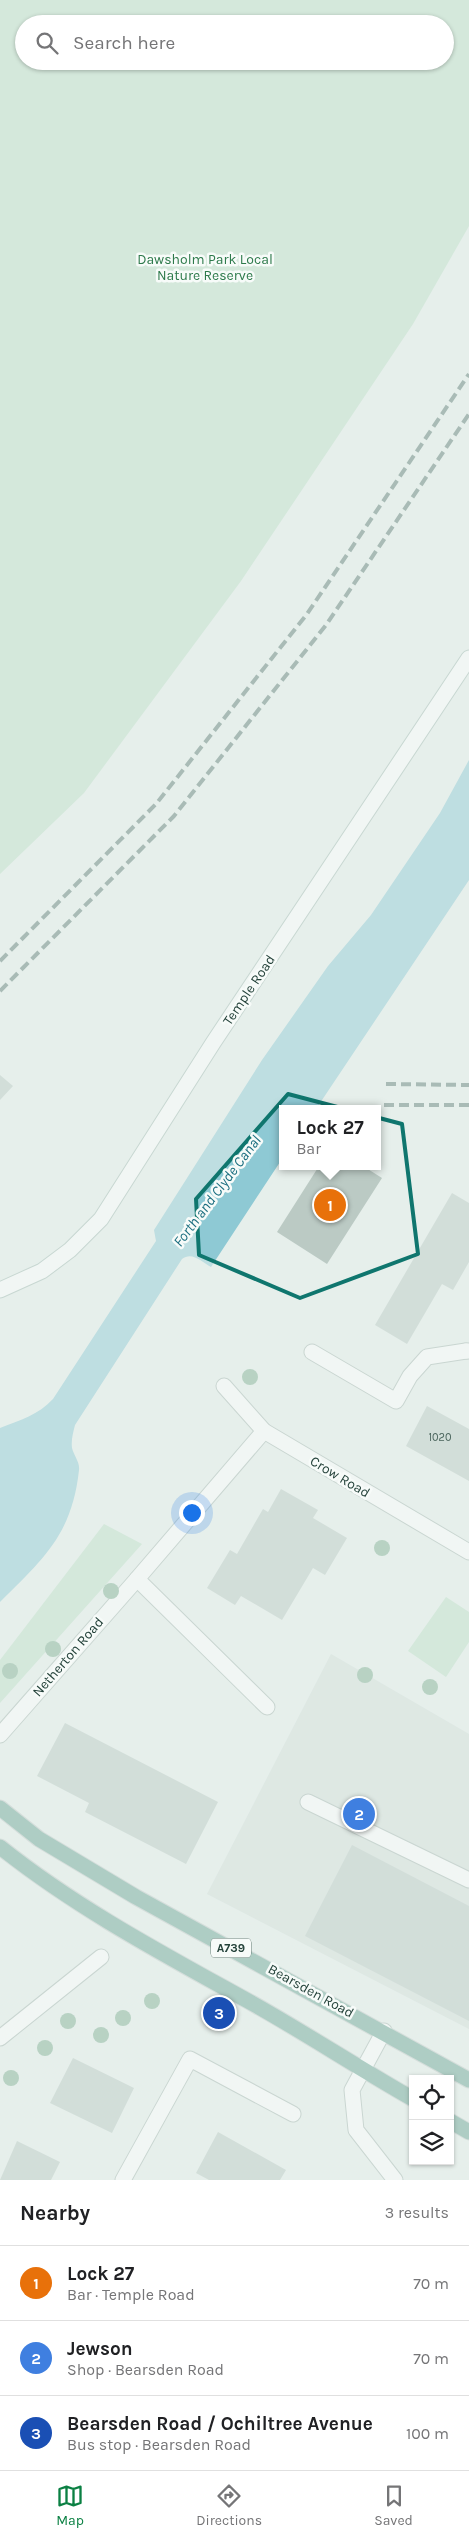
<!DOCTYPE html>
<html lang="en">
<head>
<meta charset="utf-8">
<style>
	:root { --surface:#fff; --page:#f6f6f6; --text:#202124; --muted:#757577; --line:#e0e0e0; --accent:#0b8043 }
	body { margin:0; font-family:Karla,sans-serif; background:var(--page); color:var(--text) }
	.controls { position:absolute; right:15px; bottom:15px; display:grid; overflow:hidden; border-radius:0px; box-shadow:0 1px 4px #0004 }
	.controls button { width:45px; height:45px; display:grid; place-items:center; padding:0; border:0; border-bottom:1px solid var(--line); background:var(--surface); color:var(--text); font:25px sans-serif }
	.you { position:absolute; left:191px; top:1512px; width:18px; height:18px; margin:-12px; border:4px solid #fff; border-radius:50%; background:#1a73e8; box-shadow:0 0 0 8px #1a73e833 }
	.badge { display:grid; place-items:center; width:32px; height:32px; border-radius:50%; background:var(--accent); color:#fff; font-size:16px; font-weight:700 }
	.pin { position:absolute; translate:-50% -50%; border:2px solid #fff; box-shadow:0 1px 5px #0006 }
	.popup { position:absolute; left:279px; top:1105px; width:102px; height:65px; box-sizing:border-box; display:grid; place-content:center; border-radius:0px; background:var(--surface); filter:drop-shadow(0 1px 4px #0005); font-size:16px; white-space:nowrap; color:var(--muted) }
	.popup b { font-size:19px; color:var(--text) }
	.popup::after { content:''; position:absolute; left:50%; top:100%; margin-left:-10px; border:10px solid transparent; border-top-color:var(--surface) }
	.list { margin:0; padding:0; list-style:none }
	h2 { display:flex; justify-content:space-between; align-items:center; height:65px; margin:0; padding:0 20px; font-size:21px }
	h2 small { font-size:16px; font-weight:400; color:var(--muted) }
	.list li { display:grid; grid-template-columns:32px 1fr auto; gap:15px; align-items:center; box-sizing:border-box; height:75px; padding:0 20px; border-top:1px solid var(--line) }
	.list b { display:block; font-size:19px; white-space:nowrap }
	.list p { margin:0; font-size:16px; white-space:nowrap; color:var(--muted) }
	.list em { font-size:16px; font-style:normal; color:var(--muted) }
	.icon { flex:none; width:28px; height:28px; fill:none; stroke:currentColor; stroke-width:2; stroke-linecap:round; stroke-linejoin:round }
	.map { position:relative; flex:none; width:469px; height:2180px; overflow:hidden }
	.search { position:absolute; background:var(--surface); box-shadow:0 1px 4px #0004; left:15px; right:15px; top:15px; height:55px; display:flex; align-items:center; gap:12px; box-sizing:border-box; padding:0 18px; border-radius:28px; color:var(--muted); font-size:19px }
	.sheet { height:290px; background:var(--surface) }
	nav { display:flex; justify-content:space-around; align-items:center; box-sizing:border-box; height:70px; border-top:1px solid var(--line); background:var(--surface); font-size:14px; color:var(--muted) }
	nav a { display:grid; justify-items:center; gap:2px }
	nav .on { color:var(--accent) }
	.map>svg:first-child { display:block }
	.built { fill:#d4dfda }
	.green { fill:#bfe0c8; fill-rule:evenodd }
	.water { fill:#8ec9d4 }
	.building { fill:#bbcac4 }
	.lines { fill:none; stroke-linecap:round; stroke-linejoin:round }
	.lane-casing { stroke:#a8b8b2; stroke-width:17 }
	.street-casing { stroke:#a8b8b2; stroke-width:17 }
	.secondary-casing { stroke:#a4bbb3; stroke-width:17 }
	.primary-casing { stroke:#c2cac8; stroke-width:17 }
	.lane { stroke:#fff; stroke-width:15 }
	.street { stroke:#fff; stroke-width:15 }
	.secondary { stroke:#fff; stroke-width:15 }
	.primary { stroke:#6aa596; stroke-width:15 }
	.rail { stroke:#5f7d75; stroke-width:4; stroke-dasharray:10 5; stroke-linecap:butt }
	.tree { fill:#80af93 }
	.marked { fill:none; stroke:#0f766e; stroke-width:4; stroke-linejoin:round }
	.labels { text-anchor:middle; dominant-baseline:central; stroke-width:5; stroke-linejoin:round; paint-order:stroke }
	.number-label { font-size:11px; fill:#4a645c }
	.shield { fill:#f7fbf9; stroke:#637a73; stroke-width:1 }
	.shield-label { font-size:12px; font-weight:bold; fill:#24423a }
	.park-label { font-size:14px; fill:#2d7a4b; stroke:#f7fbf9 }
	.street-label { font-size:14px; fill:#24423a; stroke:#f7fbf9 }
	.water-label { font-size:15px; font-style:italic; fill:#1c6f80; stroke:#f7fbf9 }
</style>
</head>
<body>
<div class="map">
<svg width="469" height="2180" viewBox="0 0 469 2180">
	<rect width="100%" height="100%" fill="#e6efeb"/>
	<path class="built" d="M331,1654L469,1734V2029L207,1894Z"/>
	<path class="green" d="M0,0H469V226L413,324L241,581L84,793L0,874ZM24,24H445V61H24Z
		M104,1524L142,1544L0,1703V1660Z
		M446,1597L469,1612V1642L446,1677L408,1651Z"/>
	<path class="water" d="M469,760V880L316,1109H282V1159L211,1267C202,1262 192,1251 182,1259L75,1425C73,1433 71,1440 72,1448C74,1456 80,1462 79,1470C72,1535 43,1559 0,1602V1428C21,1420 38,1415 53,1399L156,1241L154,1230L262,1060L328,966L371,915L440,813Z"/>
	<path class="building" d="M0,1075L13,1086L0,1100Z
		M319,1166H363L382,1178L327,1264L277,1232Z
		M452,1193L469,1203V1262L453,1290L442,1284L407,1344L375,1325Z
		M427,1406L469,1429V1481L406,1446Z
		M281,1489L318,1510L313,1518L347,1538L325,1575L313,1568L282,1620L241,1596L235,1605L207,1588L230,1550L237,1554L263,1509L268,1512Z
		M65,1723L218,1802L186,1864L85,1812L89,1803L37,1776Z
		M352,1845L469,1906V2021L305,1936Z
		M73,2058L134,2088L112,2133L50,2103Z
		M218,2132L286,2170L280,2180H209L196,2173Z
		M17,2141L60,2162L51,2180H0Z"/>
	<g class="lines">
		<g class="lane-casing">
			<path id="lane" d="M312,1352L396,1401L410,1376L427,1357L466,1351
				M264,1431L137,1579L267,1707
				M308,1802L469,1880
				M384,2031L352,2090L356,2130L395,2180"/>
		</g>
		<g class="street-casing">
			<path id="street" d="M466,1351H469
				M224,1386L264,1431L469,1552
				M0,1735L137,1579
				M0,2038L101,1957
				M123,2180L190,2059L293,2114"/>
		</g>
		<g class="secondary-casing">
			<path id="secondary" d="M0,1290L42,1271L70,1250L101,1219L213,1043L469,658"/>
		</g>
		<g class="primary-casing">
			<path id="primary" d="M0,1808L39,1839L136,1897L469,2080
				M0,1847C79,1910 169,1957 257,2006C310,2036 360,2069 413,2099
				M450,2121L469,2132"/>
		</g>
		<use href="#lane" class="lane"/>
		<use href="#street" class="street"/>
		<use href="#secondary" class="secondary"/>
		<use href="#primary" class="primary"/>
		<path class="rail" d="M0,961L156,804L307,614L469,374
			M0,991L174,816L326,625L469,414
			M386,1084L469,1085
			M384,1105H469"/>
	</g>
	<g class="tree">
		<circle cx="250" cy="1377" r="8"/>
		<circle cx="382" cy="1548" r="8"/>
		<circle cx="111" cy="1591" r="8"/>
		<circle cx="53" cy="1649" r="8"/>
		<circle cx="10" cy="1671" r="8"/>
		<circle cx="365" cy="1675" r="8"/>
		<circle cx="430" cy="1687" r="8"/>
		<circle cx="152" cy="2001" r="8"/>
		<circle cx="123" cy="2018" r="8"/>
		<circle cx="68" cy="2021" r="8"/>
		<circle cx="101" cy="2035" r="8"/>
		<circle cx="45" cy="2048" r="8"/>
		<circle cx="11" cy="2078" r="8"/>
	</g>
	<path d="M0 0H469V2180H0ZM288,1094L402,1124L418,1254L300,1298L199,1255L196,1199Z" fill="#e6efeb" fill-opacity=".55" fill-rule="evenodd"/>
	<path class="marked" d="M288,1094L402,1124L418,1254L300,1298L199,1255L196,1199Z"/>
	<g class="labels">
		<g class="number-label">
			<text x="440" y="1437">1020</text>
		</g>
		<rect class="shield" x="211" y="1938.5" width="40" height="19" rx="4"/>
		<g class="shield-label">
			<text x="231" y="1948">A739</text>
		</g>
		<g class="park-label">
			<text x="205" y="259">Dawsholm Park Local<tspan x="205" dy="16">Nature Reserve</tspan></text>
		</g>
		<g class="street-label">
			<text transform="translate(249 990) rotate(-56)">Temple Road</text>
			<text transform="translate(340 1477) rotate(31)">Crow Road</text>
			<text transform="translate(68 1657) rotate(-49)">Netherton Road</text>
			<text transform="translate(311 1991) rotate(29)">Bearsden Road</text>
		</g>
		<g class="water-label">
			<text transform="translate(217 1191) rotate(-53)">Forth and Clyde Canal</text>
		</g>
	</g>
</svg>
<div class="controls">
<button><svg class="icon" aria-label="locate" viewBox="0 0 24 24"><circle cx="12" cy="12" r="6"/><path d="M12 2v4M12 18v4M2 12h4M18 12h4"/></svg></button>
<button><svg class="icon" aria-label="layers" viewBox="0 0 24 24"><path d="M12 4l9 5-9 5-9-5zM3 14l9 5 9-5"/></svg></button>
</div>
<div class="you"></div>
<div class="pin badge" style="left:330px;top:1205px;background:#e8710a">1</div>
<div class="popup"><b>Lock 27</b>Bar</div>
<div class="pin badge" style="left:359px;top:1814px;background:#3f7fe0">2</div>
<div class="pin badge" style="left:219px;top:2013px;background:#1a4fb4">3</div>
<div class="search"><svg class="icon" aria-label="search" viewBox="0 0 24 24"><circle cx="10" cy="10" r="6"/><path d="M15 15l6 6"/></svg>Search here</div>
</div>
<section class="sheet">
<h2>Nearby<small>3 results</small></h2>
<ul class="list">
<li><span class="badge" style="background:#e8710a">1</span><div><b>Lock 27</b><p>Bar · Temple Road</p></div><em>70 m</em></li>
<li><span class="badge" style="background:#3f7fe0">2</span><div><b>Jewson</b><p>Shop · Bearsden Road</p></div><em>70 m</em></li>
<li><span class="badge" style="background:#1a4fb4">3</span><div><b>Bearsden Road / Ochiltree Avenue</b><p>Bus stop · Bearsden Road</p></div><em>100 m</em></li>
</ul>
</section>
<nav>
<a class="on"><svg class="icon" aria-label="map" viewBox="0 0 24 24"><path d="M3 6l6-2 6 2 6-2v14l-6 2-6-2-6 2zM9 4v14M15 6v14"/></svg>Map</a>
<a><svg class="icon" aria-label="directions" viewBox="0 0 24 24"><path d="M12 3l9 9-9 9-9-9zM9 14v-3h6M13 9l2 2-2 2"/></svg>Directions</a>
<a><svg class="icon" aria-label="saved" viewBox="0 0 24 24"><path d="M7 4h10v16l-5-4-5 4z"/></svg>Saved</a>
</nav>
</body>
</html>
